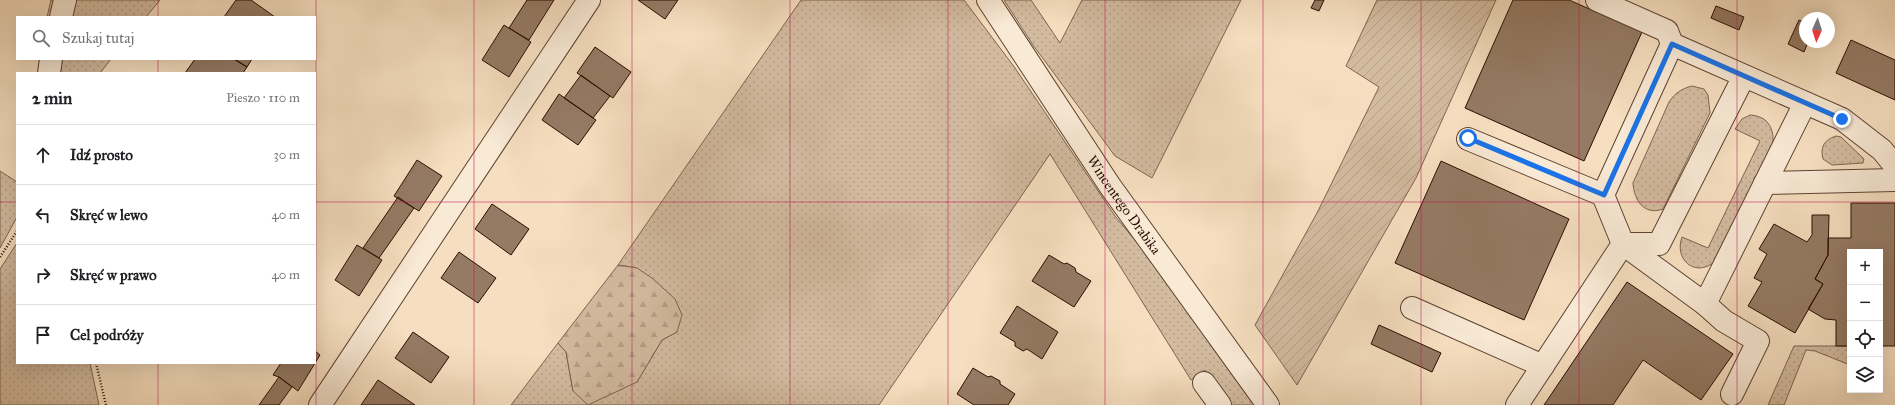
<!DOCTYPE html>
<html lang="pl">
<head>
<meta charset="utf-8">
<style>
	:root { --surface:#fff; --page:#f6f6f6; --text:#202124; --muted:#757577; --line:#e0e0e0 }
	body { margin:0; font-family:"IM FELL Great Primer",serif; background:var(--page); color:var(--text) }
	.controls { position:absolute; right:12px; bottom:12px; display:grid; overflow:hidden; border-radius:0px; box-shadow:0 4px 16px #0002 }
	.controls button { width:36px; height:36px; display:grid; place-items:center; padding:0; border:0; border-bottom:1px solid var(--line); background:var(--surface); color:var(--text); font:20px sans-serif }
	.compass { position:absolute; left:1799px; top:12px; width:36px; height:36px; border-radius:50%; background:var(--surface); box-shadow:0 4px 16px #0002; rotate:183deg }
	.stop { position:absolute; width:12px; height:12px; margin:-9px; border:3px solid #1a73e8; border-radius:50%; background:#fff }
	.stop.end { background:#1a73e8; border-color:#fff; box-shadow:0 1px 4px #0008 }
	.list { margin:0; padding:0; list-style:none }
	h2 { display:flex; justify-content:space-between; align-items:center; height:52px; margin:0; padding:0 16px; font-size:17px }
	h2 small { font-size:13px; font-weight:400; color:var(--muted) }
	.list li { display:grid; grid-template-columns:26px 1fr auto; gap:12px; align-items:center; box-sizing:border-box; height:60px; padding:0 16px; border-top:1px solid var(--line) }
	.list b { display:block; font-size:15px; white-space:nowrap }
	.list em { font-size:13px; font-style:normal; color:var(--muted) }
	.icon { flex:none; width:22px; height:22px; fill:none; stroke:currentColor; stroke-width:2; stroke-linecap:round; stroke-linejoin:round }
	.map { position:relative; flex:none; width:1895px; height:405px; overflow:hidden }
	.search { position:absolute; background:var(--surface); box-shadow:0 4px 16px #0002; left:16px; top:16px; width:300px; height:44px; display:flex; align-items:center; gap:10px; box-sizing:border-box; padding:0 14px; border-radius:0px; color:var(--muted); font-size:15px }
	.panel { position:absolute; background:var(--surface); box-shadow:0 4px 16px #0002; left:16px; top:72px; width:300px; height:292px; border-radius:0px }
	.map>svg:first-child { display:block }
	.grass { fill:url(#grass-dots); stroke:#7f6450 }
	.forest { fill:url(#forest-firs); stroke:#7f6450 }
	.garden { fill:url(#garden-furrows); stroke:#7f6450 }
	.building { fill:#957a64; stroke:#2b0d01 }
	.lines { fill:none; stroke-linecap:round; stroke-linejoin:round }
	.minor-casing { stroke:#5e4231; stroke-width:24 }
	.path { stroke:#2b0d01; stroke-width:2.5; stroke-dasharray:1 2; stroke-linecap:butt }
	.minor { stroke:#f9ead6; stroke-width:22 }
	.route { stroke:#1a73e8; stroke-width:5 }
	.grid { fill:none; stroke:#c2185b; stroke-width:1; stroke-opacity:0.55 }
	.labels { text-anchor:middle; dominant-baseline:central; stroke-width:3; stroke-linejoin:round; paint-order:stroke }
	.street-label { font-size:14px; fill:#2b0d01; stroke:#f9ead6 }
</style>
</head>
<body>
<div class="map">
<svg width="1895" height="405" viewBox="0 0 1895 405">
	<defs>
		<pattern id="grass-dots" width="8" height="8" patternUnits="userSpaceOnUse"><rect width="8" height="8" fill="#d3bba0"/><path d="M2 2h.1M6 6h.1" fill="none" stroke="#b5a088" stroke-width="1.8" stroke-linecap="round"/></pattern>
		<pattern id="forest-firs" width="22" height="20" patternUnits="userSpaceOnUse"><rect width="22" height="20" fill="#d3bba0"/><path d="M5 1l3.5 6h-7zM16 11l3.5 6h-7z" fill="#b5a088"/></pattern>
		<pattern id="garden-furrows" width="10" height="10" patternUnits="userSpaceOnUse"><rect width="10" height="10" fill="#d3bba0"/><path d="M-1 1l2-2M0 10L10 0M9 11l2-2" fill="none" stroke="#b5a088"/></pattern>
	</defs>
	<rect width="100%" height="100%" fill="#f6dfc0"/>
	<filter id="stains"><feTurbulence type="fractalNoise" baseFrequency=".005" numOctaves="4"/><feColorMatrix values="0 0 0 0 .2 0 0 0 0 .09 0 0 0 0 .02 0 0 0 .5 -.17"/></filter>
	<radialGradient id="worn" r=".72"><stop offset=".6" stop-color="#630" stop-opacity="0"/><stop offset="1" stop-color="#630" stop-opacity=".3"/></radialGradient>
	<path class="grass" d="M51,0H160L146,17H47Z
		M801,0H964L1015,68L1115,216L1163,274L1212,347L1254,405H1229L1205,370L1191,380L1050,154L879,405H511L558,343L566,352L573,391L637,382L662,340L677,332L637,268L618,265Z
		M1004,0H1031L1060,43L1082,0H1241L1152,178L1115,156L1033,45Z
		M42,59H111L100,73H50Z
		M1692,86L1704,89L1708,95L1710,113L1663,209C1644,216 1634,200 1633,183L1669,102C1675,93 1681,89 1692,86Z
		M1750,115C1767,116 1774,127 1773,143L1713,263C1694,277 1674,259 1682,237L1708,248L1760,141L1735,129L1742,119Z
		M1836,136L1841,137L1864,159L1863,163L1832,165L1823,159C1820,147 1824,140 1836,136Z
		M0,171L17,182V217L0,248Z
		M17,243V363H90L99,405H0V269Z
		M1794,346H1850V365L1815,351L1806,350L1784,405H1768Z"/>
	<path class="forest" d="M618,265L637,268L652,278L675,299L682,315L677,332L662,340L637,382L588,405L573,391L566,352L558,343Z"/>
	<path class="garden" d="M1377,0H1496L1416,178L1297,385L1255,325L1317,213L1379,87L1346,66Z"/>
	<path class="building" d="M236,0H251L275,17H224Z
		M527,0H554L529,40L509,28Z
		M638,0H678L665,19Z
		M1315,0H1324L1319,11L1311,8Z
		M1513,0H1569L1642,32L1584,161L1465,108Z
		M1716,6L1744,17L1739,30L1711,18Z
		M1799,20L1805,23V42H1808L1804,52L1788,44Z
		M504,25L531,42L509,77L482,60Z
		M1851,40L1895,60V100L1836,73Z
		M595,47L631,72L613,98L577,73Z
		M195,59H234L247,67L243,73H185Z
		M234,59H252L247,67Z
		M581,75L610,96L593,118L564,98Z
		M559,94L596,120L578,145L542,120Z
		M417,160L442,176L419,211L394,196Z
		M1441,161L1569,219L1524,320L1395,263Z
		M398,197L414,208L379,258L363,248Z
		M1851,203H1895V346H1880V252H1850V346H1836V320L1825,319L1808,309L1823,284L1815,279L1828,255V238H1851Z
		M492,204L529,229L511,255L475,229Z
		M1812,215H1829L1828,255L1815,279L1823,284L1795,333L1748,306L1762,282L1754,278L1767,254L1759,249L1774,224L1807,242L1812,235Z
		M357,245L382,260L359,296L335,280Z
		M459,252L496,278L478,303L441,278Z
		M1049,255L1064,264L1067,263L1075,268L1076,272L1091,281L1074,307L1032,281Z
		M1627,282L1733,354L1701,400L1643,360L1613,405H1544Z
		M1017,306L1058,332L1042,359L1027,349L1023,351L1015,346V342L1000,333Z
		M1379,325L1441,353L1432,372L1371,344Z
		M413,332L449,357L431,383L395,358Z
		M315,351L320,355L298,391L279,377L273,375L281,363H315Z
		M973,368L988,377L991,376L1000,381V384L1015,394L1008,405H974L957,394Z
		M279,377L292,387L279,405H259Z
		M378,380L415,405H361Z"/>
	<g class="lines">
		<g class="minor-casing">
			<g id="minor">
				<path id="s1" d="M988,0L1110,186L1268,405"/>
				<path d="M1597,0L1667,31L1672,44"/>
				<path d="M61,17L65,0"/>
				<path d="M49,73L51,59"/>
				<path d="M1468,139L1603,195"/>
				<path d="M1765,183L1895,180"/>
				<path d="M1623,244L1705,304L1805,103"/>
				<path d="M1623,244H1659L1744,76"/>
				<path d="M1705,304L1724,321L1758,341L1732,394"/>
				<path d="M1412,308L1543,366"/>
				<path d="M1204,383L1220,405"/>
				<path d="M320,405L589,0"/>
				<path d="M1517,405L1623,244L1603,195L1672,44L1842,119L1882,150L1895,166"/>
			</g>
		</g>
		<path class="path" d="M0,257L17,231
			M96,363L106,405"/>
		<use href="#minor" class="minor"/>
	</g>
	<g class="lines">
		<path class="route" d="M1468,138L1604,195L1672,44L1842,119"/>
	</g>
	<path class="grid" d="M158,0V17M316,0V405M474,0V405M632,0V405M790,0V405M948,0V405M1105,0V405M1263,0V405M1421,0V405M1579,0V405M1737,0V405M158,59V73M0,202H17M315,202H1895M158,363V405"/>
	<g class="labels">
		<g class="street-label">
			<text stroke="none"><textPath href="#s1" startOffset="246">Wincentego Drabika</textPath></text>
		</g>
	</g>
	<rect width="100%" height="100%" filter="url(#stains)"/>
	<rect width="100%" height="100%" fill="url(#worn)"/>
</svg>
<div class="controls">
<button>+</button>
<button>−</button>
<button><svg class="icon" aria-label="locate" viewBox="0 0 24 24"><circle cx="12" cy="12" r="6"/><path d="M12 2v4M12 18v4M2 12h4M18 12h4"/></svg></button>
<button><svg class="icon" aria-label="layers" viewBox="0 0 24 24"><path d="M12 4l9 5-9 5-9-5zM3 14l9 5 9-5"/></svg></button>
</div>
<svg class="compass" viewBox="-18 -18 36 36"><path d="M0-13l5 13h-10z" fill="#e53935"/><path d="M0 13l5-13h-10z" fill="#757577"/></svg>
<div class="stop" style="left:1468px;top:138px"></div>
<div class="stop end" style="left:1842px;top:119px"></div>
<div class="search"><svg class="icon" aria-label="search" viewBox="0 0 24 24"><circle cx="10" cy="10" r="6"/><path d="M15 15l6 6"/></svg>Szukaj tutaj</div>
<section class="panel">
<h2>2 min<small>Pieszo · 110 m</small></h2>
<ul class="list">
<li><svg class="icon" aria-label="ahead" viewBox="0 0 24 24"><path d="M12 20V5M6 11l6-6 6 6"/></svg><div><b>Idź prosto</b></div><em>30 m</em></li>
<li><svg class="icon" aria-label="left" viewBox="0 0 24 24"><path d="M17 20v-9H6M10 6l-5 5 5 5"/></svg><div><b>Skręć w lewo</b></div><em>40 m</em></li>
<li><svg class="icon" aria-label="right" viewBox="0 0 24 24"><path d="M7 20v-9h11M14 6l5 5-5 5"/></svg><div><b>Skręć w prawo</b></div><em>40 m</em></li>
<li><svg class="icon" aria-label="arrive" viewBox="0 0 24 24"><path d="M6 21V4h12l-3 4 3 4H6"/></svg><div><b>Cel podróży</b></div></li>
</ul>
</section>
</div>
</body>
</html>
